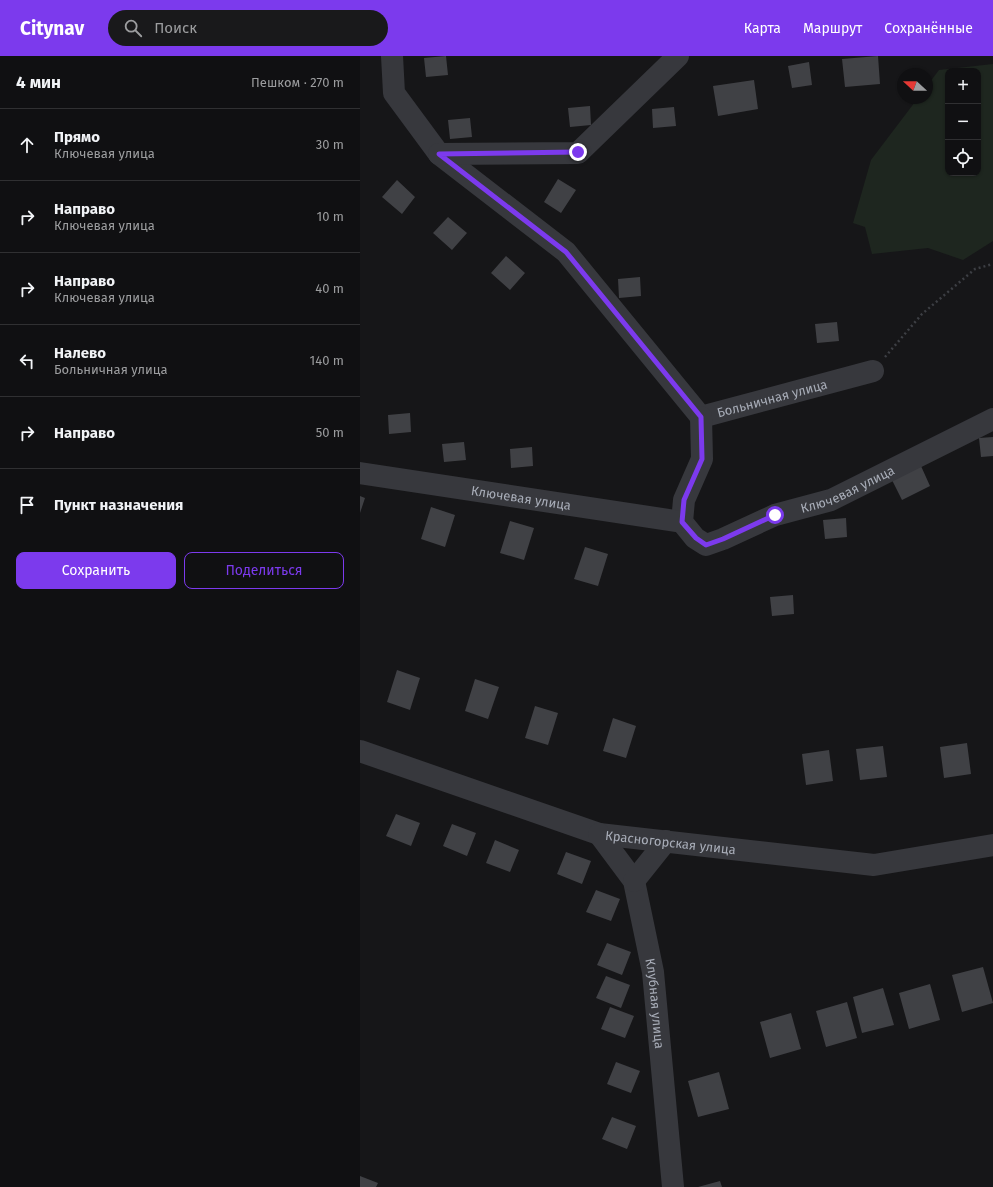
<!DOCTYPE html>
<html lang="ru">
<head>
<meta charset="utf-8">
<style>
	:root { --surface:#101012; --page:#19191b; --text:#f1f3f6; --muted:#9c9d9f; --line:#303032; --accent:#7c3aed }
	body { margin:0; font-family:"Fira Sans",sans-serif; background:var(--page); color:var(--text) }
	.controls { position:absolute; right:12px; top:12px; display:grid; overflow:hidden; border-radius:8px; box-shadow:0 1px 3px #0004 }
	.controls button { width:36px; height:36px; display:grid; place-items:center; padding:0; border:0; border-bottom:1px solid var(--line); background:var(--surface); color:var(--text); font:20px sans-serif }
	.compass { position:absolute; left:537px; top:12px; width:36px; height:36px; border-radius:50%; background:var(--surface); box-shadow:0 1px 3px #0004; rotate:291deg }
	.stop { position:absolute; width:12px; height:12px; margin:-9px; border:3px solid #7c3aed; border-radius:50%; background:#fff }
	.stop.end { background:#7c3aed; border-color:#fff; box-shadow:0 1px 4px #0008 }
	.list { margin:0; padding:0; list-style:none }
	h2 { display:flex; justify-content:space-between; align-items:center; height:52px; margin:0; padding:0 16px; font-size:17px }
	h2 small { font-size:13px; font-weight:400; color:var(--muted) }
	.list li { display:grid; grid-template-columns:26px 1fr auto; gap:12px; align-items:center; box-sizing:border-box; height:72px; padding:0 16px; border-top:1px solid var(--line) }
	.list b { display:block; font-size:15px; white-space:nowrap }
	.list p { margin:0; font-size:13px; white-space:nowrap; color:var(--muted) }
	.list em { font-size:13px; font-style:normal; color:var(--muted) }
	.actions { display:flex; gap:8px; padding:12px 16px }
	.actions a { flex:1; padding:9px 0; border:1px solid var(--accent); border-radius:8px; text-align:center; font-size:14px; color:var(--accent) }
	.actions .main { background:var(--accent); color:#fff }
	.icon { flex:none; width:22px; height:22px; fill:none; stroke:currentColor; stroke-width:2; stroke-linecap:round; stroke-linejoin:round }
	.map { position:relative; flex:none; width:633px; height:1131px; overflow:hidden }
	header { display:flex; align-items:center; gap:24px; box-sizing:border-box; height:56px; padding:0 20px; background:var(--accent); color:#fff }
	header strong { font-size:19px }
	nav { display:flex; gap:22px; margin-inline-start:auto; font-size:14px }
	.search { width:280px; height:36px; background:var(--page); display:flex; align-items:center; gap:10px; box-sizing:border-box; padding:0 14px; border-radius:22px; color:var(--muted); font-size:15px }
	main { display:flex }
	aside { flex:1; background:var(--surface) }
	.map>svg:first-child { display:block }
	.green { fill:#1e261f; fill-rule:evenodd }
	.building { fill:#404145 }
	.lines { fill:none; stroke-linecap:round; stroke-linejoin:round }
	.path { stroke:#3d3f44; stroke-width:2.5; stroke-dasharray:2 3; stroke-linecap:butt }
	.minor { stroke:#37383d; stroke-width:22 }
	.route { stroke:#7c3aed; stroke-width:5 }
	.labels { text-anchor:middle; dominant-baseline:central; stroke-width:3; stroke-linejoin:round; paint-order:stroke }
	.street-label { font-size:13px; fill:#a8adb8; stroke:#111113 }
</style>
</head>
<body>
<header>
<strong>Citynav</strong>
<div class="search"><svg class="icon" aria-label="search" viewBox="0 0 24 24"><circle cx="10" cy="10" r="6"/><path d="M15 15l6 6"/></svg>Поиск</div>
<nav><a>Карта</a><a>Маршрут</a><a>Сохранённые</a></nav>
</header>
<main>
<aside>
<h2>4 мин<small>Пешком · 270 m</small></h2>
<ul class="list">
<li><svg class="icon" aria-label="ahead" viewBox="0 0 24 24"><path d="M12 20V5M6 11l6-6 6 6"/></svg><div><b>Прямо</b><p>Ключевая улица</p></div><em>30 m</em></li>
<li><svg class="icon" aria-label="right" viewBox="0 0 24 24"><path d="M7 20v-9h11M14 6l5 5-5 5"/></svg><div><b>Направо</b><p>Ключевая улица</p></div><em>10 m</em></li>
<li><svg class="icon" aria-label="right" viewBox="0 0 24 24"><path d="M7 20v-9h11M14 6l5 5-5 5"/></svg><div><b>Направо</b><p>Ключевая улица</p></div><em>40 m</em></li>
<li><svg class="icon" aria-label="left" viewBox="0 0 24 24"><path d="M17 20v-9H6M10 6l-5 5 5 5"/></svg><div><b>Налево</b><p>Больничная улица</p></div><em>140 m</em></li>
<li><svg class="icon" aria-label="right" viewBox="0 0 24 24"><path d="M7 20v-9h11M14 6l5 5-5 5"/></svg><div><b>Направо</b></div><em>50 m</em></li>
<li><svg class="icon" aria-label="arrive" viewBox="0 0 24 24"><path d="M6 21V4h12l-3 4 3 4H6"/></svg><div><b>Пункт назначения</b></div></li>
</ul>
<div class="actions"><a class="main">Сохранить</a><a>Поделиться</a></div>
</aside>
<div class="map">
<svg width="633" height="1131" viewBox="0 0 633 1131">
	<rect width="100%" height="100%" fill="#161618"/>
	<path class="green" d="M633,8V185L603,204L568,192L512,198L505,171L493,167L511,104L558,42H567V30L579,14ZM588,15H618V117H588Z"/>
	<path class="building" d="M86,0L88,19L66,21L64,2Z
		M518,0L520,28L485,31L482,3Z
		M449,6L452,29L432,32L428,10Z
		M394,24L398,53L358,60L353,30Z
		M230,50L231,69L210,71L208,52Z
		M314,51L316,70L293,72L292,53Z
		M110,62L112,81L90,83L88,64Z
		M198,123L216,134L201,157L184,146Z
		M37,124L55,141L42,158L22,141Z
		M88,161L107,177L92,194L73,177Z
		M146,200L165,217L150,234L131,217Z
		M280,221L281,240L259,242L258,223Z
		M477,266L479,285L457,287L455,268Z
		M50,357L51,376L29,378L28,359Z
		M633,381V400L621,401L619,382Z
		M104,386L106,404L84,406L82,388Z
		M172,391L173,410L151,412L150,393Z
		M561,410L570,430L542,444L532,424Z
		M0,440L5,442L0,457Z
		M71,451L95,459L85,491L61,483Z
		M486,462L487,481L465,483L463,464Z
		M150,465L174,472L164,504L140,497Z
		M225,491L248,498L238,530L214,523Z
		M433,539L434,558L412,560L410,541Z
		M37,614L60,622L50,654L27,646Z
		M115,623L139,631L128,663L105,655Z
		M175,650L198,657L188,689L165,682Z
		M253,662L276,670L266,702L243,695Z
		M607,687L611,718L584,722L580,691Z
		M523,690L527,721L500,724L496,693Z
		M469,694L473,725L446,729L442,698Z
		M36,758L60,767L51,790L26,780Z
		M92,768L116,777L107,800L83,790Z
		M135,784L159,794L150,816L126,807Z
		M206,796L231,805L222,828L197,818Z
		M236,834L260,843L251,865L226,856Z
		M247,887L271,896L262,919L237,909Z
		M623,911L633,947L602,956L592,919Z
		M246,920L270,929L261,952L236,942Z
		M570,928L580,964L549,973L539,937Z
		M523,932L534,969L502,977L493,941Z
		M487,946L497,982L466,991L456,955Z
		M250,951L274,960L265,982L241,973Z
		M431,957L441,993L410,1002L400,966Z
		M256,1006L280,1015L271,1037L247,1028Z
		M359,1016L369,1053L338,1061L328,1025Z
		M252,1061L276,1070L267,1093L242,1083Z
		M0,1120L18,1127L16,1131H0Z
		M360,1125L362,1131H338Z"/>
	<g class="lines">
		<path class="path" d="M525,301L562,258L615,213L633,208"/>
		<g class="minor">
			<path id="s1" d="M32,0L34,37L79,98L206,196L341,361L513,315"/>
			<path d="M79,98L218,97L318,0"/>
			<path id="s2" d="M341,361L342,403L324,444L322,466L335,482L346,489L363,483L415,459L471,444L633,363"/>
			<path id="s3" d="M0,417L322,466"/>
			<path id="s4" d="M0,695L239,778L514,809L633,789"/>
			<path id="s5" d="M239,778L274,825L293,916L313,1131"/>
			<path d="M274,825L306,785"/>
		</g>
	</g>
	<g class="lines">
		<path class="route" d="M218,96L79,98L206,196L341,361L342,403L324,444L322,466L336,482L346,489L363,483L415,459"/>
	</g>
	<g class="labels">
		<g class="street-label">
			<text stroke="none"><textPath href="#s1" startOffset="560">Больничная улица</textPath></text>
			<text stroke="none"><textPath href="#s2" startOffset="295">Ключевая улица</textPath></text>
			<text stroke="none"><textPath href="#s3" startOffset="163">Ключевая улица</textPath></text>
			<text stroke="none"><textPath href="#s4" startOffset="325">Красногорская улица</textPath></text>
			<text stroke="none"><textPath href="#s5" startOffset="183">Клубная улица</textPath></text>
		</g>
	</g>
</svg>
<div class="controls">
<button>+</button>
<button>−</button>
<button><svg class="icon" aria-label="locate" viewBox="0 0 24 24"><circle cx="12" cy="12" r="6"/><path d="M12 2v4M12 18v4M2 12h4M18 12h4"/></svg></button>
</div>
<svg class="compass" viewBox="-18 -18 36 36"><path d="M0-13l5 13h-10z" fill="#e53935"/><path d="M0 13l5-13h-10z" fill="#9c9d9f"/></svg>
<div class="stop" style="left:415px;top:459px"></div>
<div class="stop end" style="left:218px;top:96px"></div>
</div>
</main>
</body>
</html>
